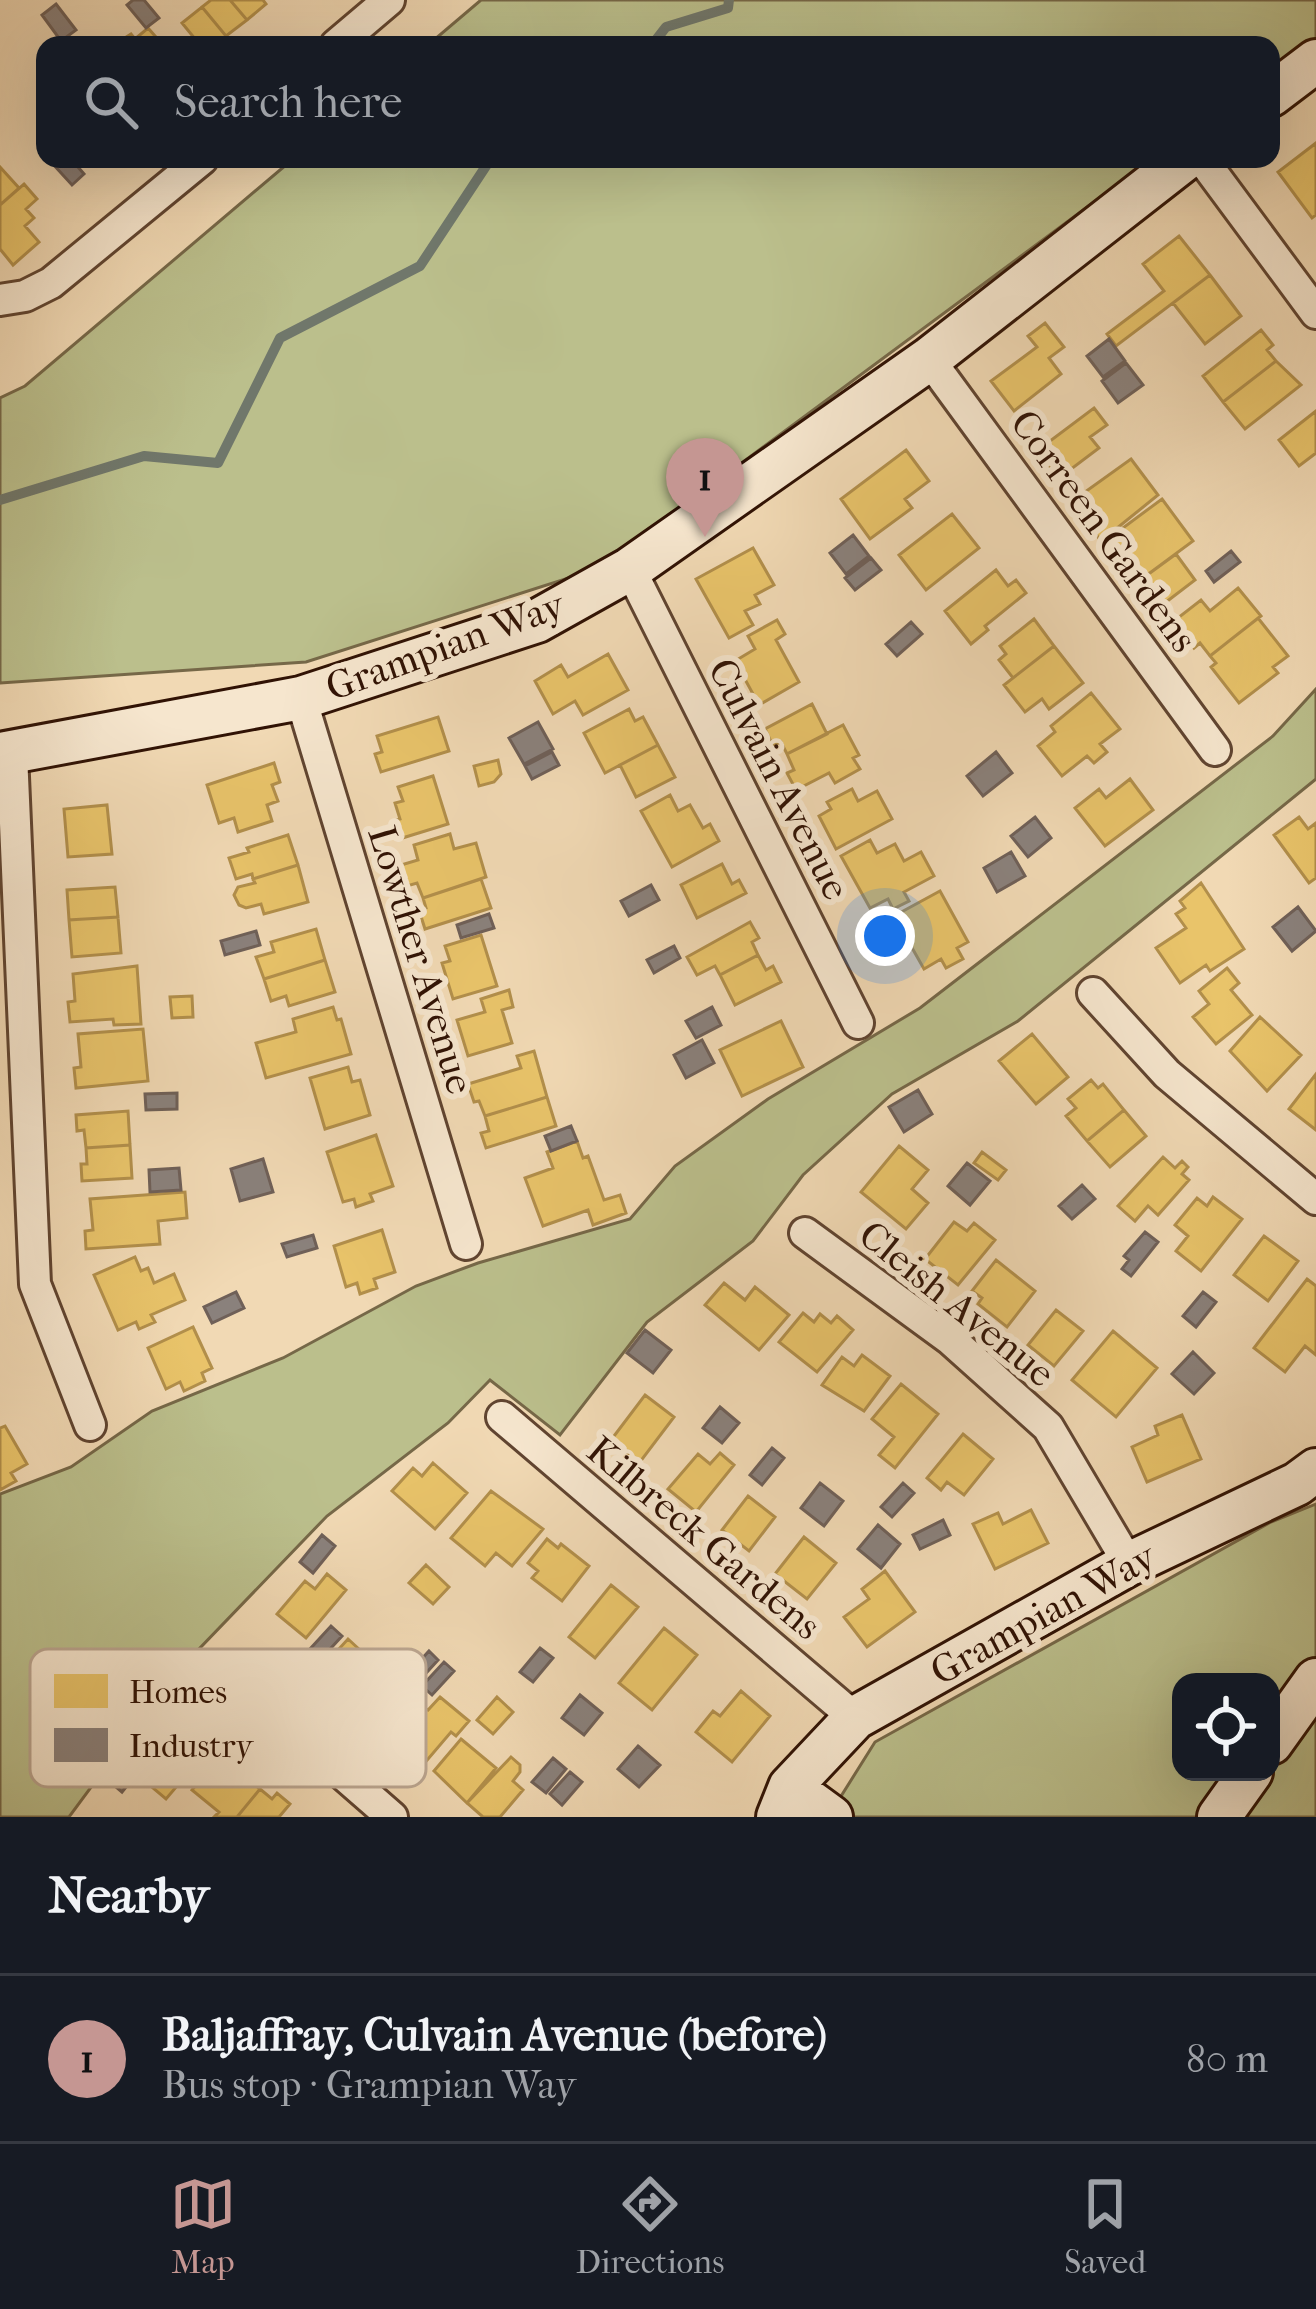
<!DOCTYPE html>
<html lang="en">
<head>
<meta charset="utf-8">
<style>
	:root { --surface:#171b24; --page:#20242c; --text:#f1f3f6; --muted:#9ea1a6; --line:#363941; --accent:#c59692 }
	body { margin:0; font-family:"IM FELL French Canon",serif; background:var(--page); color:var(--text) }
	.controls { position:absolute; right:36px; bottom:36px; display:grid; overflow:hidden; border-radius:24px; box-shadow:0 12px 48px #0002 }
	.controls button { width:108px; height:108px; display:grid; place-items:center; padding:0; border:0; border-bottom:3px solid var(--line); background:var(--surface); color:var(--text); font:60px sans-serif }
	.you { position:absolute; left:885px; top:936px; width:42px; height:42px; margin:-30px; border:9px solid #fff; border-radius:50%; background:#1a73e8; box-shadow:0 0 0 18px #1a73e833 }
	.badge { display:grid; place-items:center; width:78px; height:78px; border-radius:50%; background:var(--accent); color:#111; font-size:39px; font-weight:700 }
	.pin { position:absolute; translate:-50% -99px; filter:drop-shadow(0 3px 6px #0008) }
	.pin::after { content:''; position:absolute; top:63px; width:42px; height:36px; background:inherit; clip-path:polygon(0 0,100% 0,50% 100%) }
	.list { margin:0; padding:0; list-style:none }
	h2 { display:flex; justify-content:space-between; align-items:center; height:156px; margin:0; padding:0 48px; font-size:51px }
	h2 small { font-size:39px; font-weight:400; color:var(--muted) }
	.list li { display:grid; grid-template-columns:78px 1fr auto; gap:36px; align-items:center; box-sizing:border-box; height:168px; padding:0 48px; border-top:3px solid var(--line) }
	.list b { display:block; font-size:45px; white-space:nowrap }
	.list p { margin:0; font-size:39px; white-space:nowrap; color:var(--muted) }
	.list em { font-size:39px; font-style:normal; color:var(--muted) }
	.icon { flex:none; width:66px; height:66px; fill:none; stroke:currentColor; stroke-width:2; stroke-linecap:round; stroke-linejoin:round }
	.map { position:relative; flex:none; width:1316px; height:1817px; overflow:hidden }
	.search { position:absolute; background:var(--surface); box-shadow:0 12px 48px #0002; left:36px; right:36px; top:36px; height:132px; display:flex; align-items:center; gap:30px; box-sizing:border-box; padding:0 42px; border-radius:24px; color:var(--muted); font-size:45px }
	.sheet { height:324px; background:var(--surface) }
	nav { display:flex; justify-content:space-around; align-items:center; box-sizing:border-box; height:168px; border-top:3px solid var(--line); background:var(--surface); font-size:33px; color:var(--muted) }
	nav a { display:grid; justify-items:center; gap:6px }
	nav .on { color:var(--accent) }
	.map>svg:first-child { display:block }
	.green { fill:#bbbf8c; stroke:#766848; stroke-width:3; fill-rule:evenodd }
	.homes { fill:#e9c46a; stroke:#b28f4b; stroke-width:3 }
	.industry { fill:#8a817c; stroke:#6f6058; stroke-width:3 }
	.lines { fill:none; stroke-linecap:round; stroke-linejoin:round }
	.stream { stroke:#70776b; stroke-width:10 }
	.street-casing { stroke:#604430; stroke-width:36 }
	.secondary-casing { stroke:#301204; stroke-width:48 }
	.street { stroke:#f6e6ce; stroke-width:30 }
	.secondary { stroke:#f6e6ce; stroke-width:42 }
	.labels { text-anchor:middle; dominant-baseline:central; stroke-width:12; stroke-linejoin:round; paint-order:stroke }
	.street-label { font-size:39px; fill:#301204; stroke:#f6e6ce }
	.key { fill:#f6e6ce; stroke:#bba691; stroke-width:3 }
	.key-label { font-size:33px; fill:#301204 }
</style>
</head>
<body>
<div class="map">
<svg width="1316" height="1817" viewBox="0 0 1316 1817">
	<rect width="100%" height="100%" fill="#f1d9b4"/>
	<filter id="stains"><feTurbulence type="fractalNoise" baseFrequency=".00167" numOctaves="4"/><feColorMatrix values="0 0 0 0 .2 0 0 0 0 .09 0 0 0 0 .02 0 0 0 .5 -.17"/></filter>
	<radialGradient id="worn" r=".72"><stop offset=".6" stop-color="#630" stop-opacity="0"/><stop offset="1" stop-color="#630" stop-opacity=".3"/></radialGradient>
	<path class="green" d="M481,0H1316V38L1271,71V45H428Z
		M293,159H1152L600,568L306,662L0,683V398L25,386Z
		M1316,689V779L1018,1021L892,1094L803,1175L753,1241L647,1322L560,1435L490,1380L448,1423L327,1516L174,1675L69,1817H0V1494L71,1467L152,1411L283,1358L416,1286L478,1263L630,1219L675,1166L768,1099L920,1008L1273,736Z
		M1316,1504V1817H828L875,1742L1271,1522ZM1181,1682H1271V1772H1181Z"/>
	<path class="homes" d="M211,0H230L247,20L226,36L202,7Z
		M230,0H263L266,4L247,20Z
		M202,7L226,36L216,45H200L182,23Z
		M148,28L163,45H128L123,39L131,34L135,39Z
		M1316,143V215L1312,218L1278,172Z
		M0,167L19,188L0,205Z
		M24,184L37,199L26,209L34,218L25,226L39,242L13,265L0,249V205Z
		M1179,236L1210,275L1116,346L1107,334L1164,291L1143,264Z
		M1210,275L1241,316L1205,344L1173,303Z
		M1045,323L1064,347L1049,358L1061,374L1014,411L991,381L1037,347L1028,336Z
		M1261,330L1273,345L1267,350L1276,361L1223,402L1203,376Z
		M1276,361L1301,385L1245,429L1223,402Z
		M1094,408L1107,425L1090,437L1099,448L1054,482L1045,470L1054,463L1042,447Z
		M1316,411V453L1299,466L1279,440Z
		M906,450L929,481L905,499L912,508L870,539L841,499Z
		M1131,459L1158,495L1101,541L1083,517L1090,512L1078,497Z
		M1162,499L1193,541L1139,581L1116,558L1120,555L1108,539Z
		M952,514L979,548L926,590L899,555Z
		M753,548L774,585L755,595L760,604L745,611L753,625L729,638L696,579Z
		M1176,554L1195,580L1153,612L1143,597L1149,593L1139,581Z
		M996,570L1008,586L1016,580L1026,593L985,626L988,630L971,644L945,611Z
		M1238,588L1261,616L1210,656L1200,643L1194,648L1174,621L1201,600L1210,611Z
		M1258,618L1288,656L1273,667L1278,673L1239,703L1211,667L1216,663L1210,656Z
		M1034,619L1054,646L1013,678L999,660L1006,654L1000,646Z
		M777,620L785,634L776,640L799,682L759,705L735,661L755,649L748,636Z
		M1054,646L1083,683L1049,709L1042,699L1025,712L1004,685Z
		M608,654L628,690L583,715L575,701L553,714L535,681L561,665L568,677Z
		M1091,693L1120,729L1100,744L1107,752L1094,763L1087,756L1062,776L1038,746L1055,732L1051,726Z
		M812,704L827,734L787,754L781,742L773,746L765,729Z
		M629,709L635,721L643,717L658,745L605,773L584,733Z
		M438,717L449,751L381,772L375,754L382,752L377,736Z
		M843,725L859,755L853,758L860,769L835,783L829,773L796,790L787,773L794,770L787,754Z
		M658,745L675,777L636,797L620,765Z
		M498,760L501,774L494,782L479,786L474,766Z
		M274,763L280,782L272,785L278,801L267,805L272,821L238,832L234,818L219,823L207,785Z
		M433,776L448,824L399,839L394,821L400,819L395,803L403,801L398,787Z
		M1130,779L1153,810L1105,846L1075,808L1099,789L1106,798Z
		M852,789L858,801L877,791L892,819L836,849L819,816L831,809L827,802Z
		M670,795L678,811L690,805L703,828L710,824L719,841L672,867L641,811Z
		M107,805L112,854L68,857L64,809Z
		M1299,817L1308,829L1316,823V878L1309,883L1274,835Z
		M450,834L454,849L476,843L486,877L423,898L417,883L407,886L401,865L418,860L414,845Z
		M288,835L298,865L253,879L252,874L236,879L229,858L249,852L247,848Z
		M870,840L877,853L895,844L904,861L921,852L934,876L904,892L909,901L893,909L888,899L870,908L841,856Z
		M722,864L732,884L739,880L746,893L697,918L681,885Z
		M298,865L308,902L264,914L261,904L246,908L239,905L234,895L238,887L255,883L253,879Z
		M481,879L491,908L425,929L419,910L426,908L423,898Z
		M1201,883L1244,949L1210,971L1206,965L1180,983L1156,948L1186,928L1176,914L1185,908L1180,901Z
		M115,887L118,917L69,920L67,890Z
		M940,891L968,942L957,948L963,959L946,968L941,959L924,969L894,916Z
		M118,917L121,953L72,957L69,920Z
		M750,922L759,938L752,942L758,955L720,975L715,966L697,975L687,957Z
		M316,929L325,960L264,979L256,957L274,952L271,942Z
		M481,935L497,986L453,999L442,963L450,961L445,946Z
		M758,955L766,970L773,966L781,982L735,1005L720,975Z
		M325,960L335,992L289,1006L286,996L271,1001L264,979Z
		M137,966L141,1024L114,1025L113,1019L70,1022L68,1002L75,1001L73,974Z
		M1227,968L1239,983L1231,990L1252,1015L1216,1044L1193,1017L1209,1004L1199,991Z
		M509,990L513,1007L502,1010L512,1043L468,1056L457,1020L485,1012L481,999Z
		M192,996L193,1017L172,1018L170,997Z
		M333,1007L337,1020L341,1019L351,1054L266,1078L256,1043L296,1032L293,1019Z
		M1260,1017L1301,1055L1267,1091L1230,1051Z
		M781,1021L803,1067L742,1096L720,1050Z
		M143,1029L148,1081L76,1088L74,1068L81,1067L78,1034Z
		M1032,1034L1068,1077L1036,1104L999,1061Z
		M534,1051L547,1097L485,1116L479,1101L474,1102L468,1084L521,1068L517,1056Z
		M348,1067L352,1082L360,1080L370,1115L325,1129L310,1078Z
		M1316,1074V1130L1289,1109Z
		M1091,1080L1098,1088L1103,1084L1124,1110L1087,1141L1066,1116L1076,1108L1068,1099Z
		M547,1097L556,1126L486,1148L481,1133L489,1131L485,1116Z
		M1124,1110L1146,1136L1110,1167L1087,1141Z
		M128,1111L130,1145L86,1148L84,1130L77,1131L76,1115Z
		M376,1135L393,1186L370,1194L373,1201L356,1207L354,1199L343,1202L327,1152Z
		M577,1141L583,1158L588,1156L604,1200L620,1195L626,1213L593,1225L588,1210L543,1226L525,1178L553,1168L547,1152Z
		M130,1145L132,1178L82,1181L81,1164H87L86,1148Z
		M899,1146L928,1170L912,1189L928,1203L906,1229L861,1192Z
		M982,1152L1006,1170L998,1180L974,1163Z
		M1163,1157L1175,1168L1182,1161L1188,1167L1182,1174L1189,1180L1158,1215L1148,1206L1135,1221L1118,1206Z
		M185,1192L187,1218L158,1221L160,1244L86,1249L85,1231L93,1230L90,1199Z
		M1213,1197L1242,1219L1201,1271L1176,1251L1188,1236L1175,1225L1197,1198L1207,1206Z
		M954,1222L967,1231L974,1223L995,1240L958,1285L925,1259Z
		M382,1230L395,1272L374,1279L377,1288L360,1294L357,1283L346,1287L334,1246Z
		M1264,1236L1298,1261L1268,1301L1234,1275Z
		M135,1257L141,1271L148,1268L154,1283L174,1274L185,1300L151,1315L155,1322L139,1329L136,1322L118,1330L94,1275Z
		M996,1260L1035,1291L1007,1327L978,1304L982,1298L972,1291Z
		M1307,1279L1316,1286V1355L1305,1346L1285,1372L1254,1348Z
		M724,1283L745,1300L755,1287L789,1315L759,1350L705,1305Z
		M1056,1310L1083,1331L1054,1366L1028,1345Z
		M803,1313L814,1322L820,1314L831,1323L837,1316L853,1330L817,1372L779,1342Z
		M193,1327L212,1368L202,1373L205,1381L184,1391L180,1382L166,1389L148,1348Z
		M1113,1331L1157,1368L1116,1417L1072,1380Z
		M862,1355L890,1376L864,1411L822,1385L842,1357L854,1366Z
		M901,1384L938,1414L895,1468L879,1455L894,1437L872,1419Z
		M645,1395L674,1417L640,1462L611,1440Z
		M1182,1415L1201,1459L1147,1482L1132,1447L1158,1435L1155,1426Z
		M5,1426L27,1464L11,1473L16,1481L0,1490V1428Z
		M963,1434L993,1459L964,1495L947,1482L941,1490L927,1478Z
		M720,1453L734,1465L696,1512L668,1489L698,1454L710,1464Z
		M433,1463L467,1493L435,1529L392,1491L413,1468L422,1476Z
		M491,1491L543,1529L512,1566L496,1553L485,1566L451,1538Z
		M748,1496L775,1517L749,1551L722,1530Z
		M1031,1510L1048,1543L995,1569L973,1524L998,1513L1003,1524Z
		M804,1537L836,1563L807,1599L775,1574Z
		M547,1539L558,1548L561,1544L589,1566L562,1601L532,1578L538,1571L528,1563Z
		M426,1565L449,1587L433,1604L409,1583Z
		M885,1571L915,1612L867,1647L844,1617L869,1599L862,1589Z
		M327,1574L346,1590L306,1638L277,1614L305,1581L315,1589Z
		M611,1585L638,1607L595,1658L569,1637Z
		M664,1628L697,1655L652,1710L619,1683Z
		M348,1639L372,1661L341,1695L317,1673Z
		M741,1691L770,1716L732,1762L696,1732L713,1711L720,1716Z
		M440,1697L469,1721L456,1736L451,1732L423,1765L395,1741L423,1707L428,1710Z
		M497,1697L513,1712L493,1734L477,1720Z
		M184,1725L210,1747L166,1799L140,1777Z
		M461,1739L496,1768L467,1803L434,1771Z
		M226,1749L254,1773L248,1779L260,1789L237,1817H214L219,1812L192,1790Z
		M511,1757L520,1765V1772L513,1781L523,1790L500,1817H483L467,1803Z
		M260,1789L272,1799L277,1793L290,1804L279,1817H237Z"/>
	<path class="industry" d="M133,0H144L159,18L146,28L127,5Z
		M56,4L76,30L61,41L42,15Z
		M55,159H71L84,174L72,185L51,162Z
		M1109,339L1125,361L1103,377L1087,356Z
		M1126,363L1143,385L1118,403L1102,381Z
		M853,535L869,556L846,574L830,553Z
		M1231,551L1240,562L1214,582L1206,571Z
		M871,558L881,570L855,590L845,578Z
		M911,622L922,634L897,656L886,644Z
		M538,722L553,749L524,764L509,738Z
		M552,752L559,765L532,779L525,766Z
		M996,752L1012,773L983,796L967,776Z
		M1035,817L1051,838L1028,857L1011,836Z
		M1011,852L1025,876L997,892L984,868Z
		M651,885L659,900L629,916L621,901Z
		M1298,907L1316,931L1292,951L1273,927Z
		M489,914L494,928L461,938L457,925Z
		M256,931L260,945L225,955L221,941Z
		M674,946L680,958L654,973L647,960Z
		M712,1007L721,1025L696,1038L686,1021Z
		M702,1040L714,1063L686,1078L674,1055Z
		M918,1090L932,1114L904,1132L889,1107Z
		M177,1093V1109L146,1110L145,1094Z
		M571,1126L577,1141L551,1151L545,1136Z
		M263,1159L273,1192L240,1201L231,1169Z
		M967,1163L990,1181L970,1205L948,1186Z
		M179,1168L181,1190L150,1192L149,1170Z
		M1082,1185L1095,1199L1072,1219L1059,1206Z
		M1145,1232L1158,1242L1131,1276L1122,1269L1129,1260L1124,1256Z
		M313,1235L317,1248L287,1257L282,1244Z
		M236,1292L244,1308L212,1323L204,1307Z
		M1203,1292L1216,1302L1196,1327L1183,1316Z
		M645,1330L671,1350L653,1373L627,1353Z
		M1193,1352L1214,1373L1194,1394L1172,1374Z
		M720,1407L739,1423L722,1443L703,1428Z
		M772,1448L784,1458L762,1485L750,1475Z
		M820,1483L843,1501L824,1526L801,1508Z
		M903,1483L914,1493L892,1517L881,1507Z
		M943,1520L950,1535L920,1549L913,1535Z
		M878,1525L900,1544L881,1568L858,1549Z
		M322,1535L335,1546L313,1573L300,1562Z
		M331,1626L342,1636L321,1659L310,1649Z
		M540,1648L553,1658L533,1682L520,1672Z
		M429,1651L438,1660L417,1683L408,1674Z
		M444,1662L454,1671L432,1695L422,1686Z
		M580,1695L602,1713L584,1735L562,1718Z
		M638,1746L660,1765L639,1787L618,1769Z
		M553,1758L566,1769L546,1793L532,1782Z
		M127,1760L139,1771L122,1792L109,1781Z
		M570,1772L582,1782L562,1805L550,1794Z"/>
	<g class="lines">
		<path class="stream" d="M652,45L666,27L728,8L729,0
			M0,500L144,456L218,463L280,338L420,266L488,163L504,159"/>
		<g class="street-casing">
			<path id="street" d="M336,45L389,0
				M1202,159L1316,313
				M0,300L25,296L51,283L202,159
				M929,359L1215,750
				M630,569L858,1023
				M301,698L466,1244
				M12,754L35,1284L90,1425
				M1093,993L1167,1074L1316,1199
				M805,1233L951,1340L1048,1427L1129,1564
				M502,1417L855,1718
				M228,1674L392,1817"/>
		</g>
		<g class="secondary-casing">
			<path id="secondary" d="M1271,95L1316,61
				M0,754L301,698L537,621L630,569L929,359L1185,159
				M1271,1743L1316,1680
				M790,1787L831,1817
				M778,1817L790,1787L855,1718L1129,1564L1297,1484L1316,1470
				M1219,1817L1251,1772"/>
		</g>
		<use href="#street" class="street"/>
		<use href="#secondary" class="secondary"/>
	</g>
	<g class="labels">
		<g class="street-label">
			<text transform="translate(1104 531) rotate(54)">Correen Gardens</text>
			<text transform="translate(445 646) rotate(-20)">Grampian Way</text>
			<text transform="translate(779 779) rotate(63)">Culvain Avenue</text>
			<text transform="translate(421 960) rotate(73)">Lowther Avenue</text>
			<text transform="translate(957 1304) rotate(39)">Cleish Avenue</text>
			<text transform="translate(704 1538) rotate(40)">Kilbreck Gardens</text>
			<text transform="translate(1043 1614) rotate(-29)">Grampian Way</text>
		</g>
	</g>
	<rect x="30" y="1649" width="396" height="138" rx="18" class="key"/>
	<rect x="54" y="1674" width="54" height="34" fill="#e9c46a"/>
	<rect x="54" y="1728" width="54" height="34" fill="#8a817c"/>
	<g class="key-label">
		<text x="129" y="1703">Homes</text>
		<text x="129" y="1757">Industry</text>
	</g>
	<rect width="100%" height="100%" filter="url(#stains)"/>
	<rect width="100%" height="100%" fill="url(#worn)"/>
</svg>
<div class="controls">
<button><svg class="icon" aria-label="locate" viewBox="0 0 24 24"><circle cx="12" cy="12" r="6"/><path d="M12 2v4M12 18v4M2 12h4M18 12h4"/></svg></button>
</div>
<div class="you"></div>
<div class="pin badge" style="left:705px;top:537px">1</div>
<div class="search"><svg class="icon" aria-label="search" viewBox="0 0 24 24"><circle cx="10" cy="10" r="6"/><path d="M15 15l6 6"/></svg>Search here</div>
</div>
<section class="sheet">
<h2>Nearby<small></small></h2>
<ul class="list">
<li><span class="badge">1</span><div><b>Baljaffray, Culvain Avenue (before)</b><p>Bus stop · Grampian Way</p></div><em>80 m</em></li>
</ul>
</section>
<nav>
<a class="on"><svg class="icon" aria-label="map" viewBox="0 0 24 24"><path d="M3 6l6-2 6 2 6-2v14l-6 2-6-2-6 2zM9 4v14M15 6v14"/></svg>Map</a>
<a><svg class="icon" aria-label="directions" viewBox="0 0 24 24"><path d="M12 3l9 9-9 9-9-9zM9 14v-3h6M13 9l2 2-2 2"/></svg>Directions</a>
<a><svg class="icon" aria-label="saved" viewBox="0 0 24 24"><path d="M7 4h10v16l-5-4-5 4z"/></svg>Saved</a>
</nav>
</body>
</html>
